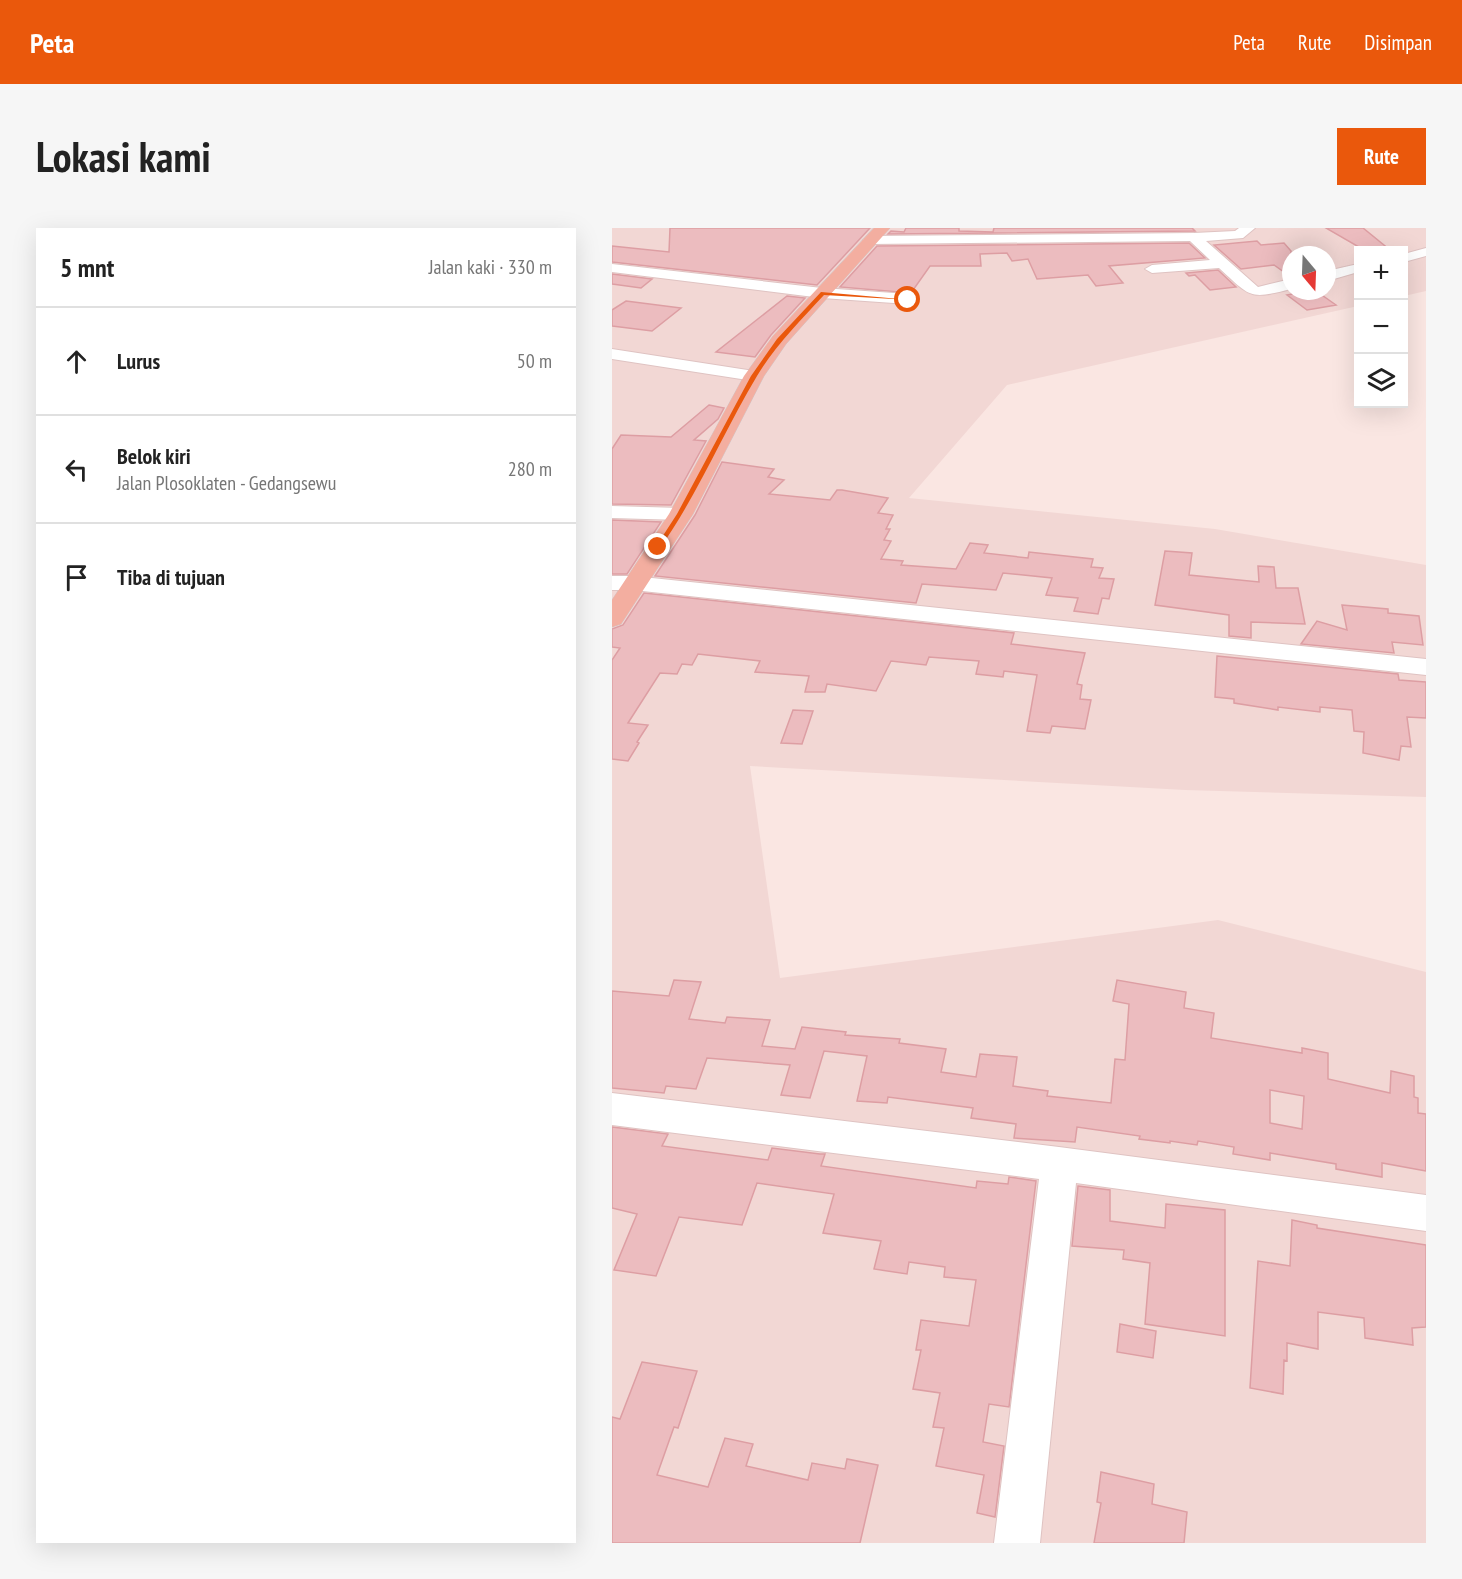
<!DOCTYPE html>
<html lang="id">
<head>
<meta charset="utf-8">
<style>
	:root { --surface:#fff; --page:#f6f6f6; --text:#222; --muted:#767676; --line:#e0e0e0; --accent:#ea580c }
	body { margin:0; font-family:"PT Sans Narrow",sans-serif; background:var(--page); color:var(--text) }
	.controls { position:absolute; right:18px; top:18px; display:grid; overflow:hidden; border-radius:0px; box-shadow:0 6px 24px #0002 }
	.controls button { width:54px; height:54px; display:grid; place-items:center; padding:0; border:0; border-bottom:2px solid var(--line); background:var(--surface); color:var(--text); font:30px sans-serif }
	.compass { position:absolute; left:670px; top:18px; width:54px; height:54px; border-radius:50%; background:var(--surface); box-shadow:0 6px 24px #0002; rotate:161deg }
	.stop { position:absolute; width:18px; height:18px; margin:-14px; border:4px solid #ea580c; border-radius:50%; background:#fff }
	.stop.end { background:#ea580c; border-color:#fff; box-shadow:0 2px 6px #0008 }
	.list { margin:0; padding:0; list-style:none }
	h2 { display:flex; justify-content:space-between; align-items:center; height:78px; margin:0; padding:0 24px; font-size:26px }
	h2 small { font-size:20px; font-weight:400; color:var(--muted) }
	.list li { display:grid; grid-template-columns:39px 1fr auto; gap:18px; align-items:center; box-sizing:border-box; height:108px; padding:0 24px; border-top:2px solid var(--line) }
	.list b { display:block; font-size:22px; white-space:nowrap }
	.list p { margin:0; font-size:20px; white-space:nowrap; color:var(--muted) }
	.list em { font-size:20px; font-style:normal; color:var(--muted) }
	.icon { flex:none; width:33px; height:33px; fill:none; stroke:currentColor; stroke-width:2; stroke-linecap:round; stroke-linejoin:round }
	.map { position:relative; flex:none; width:814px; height:1315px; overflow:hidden; border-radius:0px }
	header { display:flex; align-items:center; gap:36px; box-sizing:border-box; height:84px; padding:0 30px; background:var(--accent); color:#fff }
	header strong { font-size:28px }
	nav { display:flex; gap:33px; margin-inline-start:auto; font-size:21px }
	.intro { display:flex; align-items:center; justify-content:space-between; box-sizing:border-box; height:144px; padding:0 36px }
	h1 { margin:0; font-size:42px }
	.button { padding:15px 27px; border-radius:0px; background:var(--accent); color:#fff; font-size:21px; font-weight:700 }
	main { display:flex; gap:36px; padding:0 36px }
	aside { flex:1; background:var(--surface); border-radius:0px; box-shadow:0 6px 24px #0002 }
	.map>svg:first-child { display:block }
	.residential { fill:#f2d7d4; fill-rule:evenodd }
	.building { fill:#ecbcbf; stroke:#dd9ea3; stroke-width:1.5; fill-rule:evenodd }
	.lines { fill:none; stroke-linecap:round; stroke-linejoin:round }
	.minor-casing { stroke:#dfc3c2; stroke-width:2 }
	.major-casing { stroke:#d1c5c7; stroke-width:1 }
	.minor { fill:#fff; fill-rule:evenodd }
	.major { fill:#f3aea0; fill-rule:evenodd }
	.route { fill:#ea580c }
</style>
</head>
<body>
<header>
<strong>Peta</strong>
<nav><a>Peta</a><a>Rute</a><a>Disimpan</a></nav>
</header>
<div class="intro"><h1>Lokasi kami</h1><a class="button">Rute</a></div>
<main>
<aside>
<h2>5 mnt<small>Jalan kaki · 330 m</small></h2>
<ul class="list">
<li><svg class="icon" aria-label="ahead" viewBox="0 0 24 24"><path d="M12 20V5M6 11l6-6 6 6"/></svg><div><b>Lurus</b></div><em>50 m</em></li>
<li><svg class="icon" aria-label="left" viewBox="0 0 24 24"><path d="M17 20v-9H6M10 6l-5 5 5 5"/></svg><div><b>Belok kiri</b><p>Jalan Plosoklaten - Gedangsewu</p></div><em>280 m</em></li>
<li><svg class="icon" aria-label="arrive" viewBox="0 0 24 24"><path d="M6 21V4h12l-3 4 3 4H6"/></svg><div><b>Tiba di tujuan</b></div></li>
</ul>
</aside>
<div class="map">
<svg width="814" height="1315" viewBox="0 0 814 1315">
	<rect width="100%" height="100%" fill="#fae6e2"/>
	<path class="residential" d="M0,0H814V63L792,68V22H746V78L395,157L297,270L603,301L814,337V569L573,562L138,538L168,750L606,692L814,744V1315H0ZM679,27H715V63H679Z"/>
	<path class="building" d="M58,0H258L205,57L0,34V18L57,24Z
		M294,0H347V3L381,4L382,0H580L583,3L276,6L279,3L292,4Z
		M714,0H751L778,22H752Z
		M645,13L649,17L672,15L679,23V49L662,37L629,41L602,17Z
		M577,15L593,30L497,38L511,55L484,58L476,47L425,51L416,31L400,33L395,25L368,26L369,38H318L299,65L228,59L265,18Z
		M606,42L624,59L598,62L583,47L577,48L574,45Z
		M0,46L40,51L29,60L0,56Z
		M698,63H704L724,77L695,82L675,67Z
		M175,68L193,70L159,107L143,129L104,124Z
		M14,73L69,80L40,103L0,98V82Z
		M97,177L112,180L106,191L82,212L94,213L59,277L0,276V221L9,207L59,209Z
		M110,234L162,241L156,249L172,252L157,266L218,272L225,262H230L276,270L266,285L281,287L274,301H278L272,312L279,313L269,331L291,333L289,337L344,341L358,315L376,317L372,325L416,330L417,324L481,331L479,339L491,340L487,350L502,351L497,371L490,370L486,386L462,383L466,370L434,367L440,350L391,345L384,362L310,356L304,375L43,348L83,287Z
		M0,292L49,294L15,346H0Z
		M553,323L580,325L577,347L647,354L646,338L662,339L664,360H686L693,396L639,394V410L617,408V387L543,377Z
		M32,365L402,405L399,416L473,425L465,456L470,457L468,471L479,472L473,501L440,498L438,505L415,503L425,447L392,443L391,449L364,446L367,433L317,429L314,437L279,433L264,463L215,456L213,464H193L197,448L143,444L148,433L86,426L80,437L70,436L65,446L48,445L16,495L36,497L25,514L27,515L16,533L0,531V432L8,420L0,419V401L11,397Z
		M730,377L776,381V385L807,388L811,417L780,414L782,425L689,416L705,393L735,402Z
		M605,428L786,446L787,452L814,454V490L795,489L799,519L789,518L787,532L751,525L752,504L742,503L740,482L708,479V484L666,479V482L622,475V471L603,469Z
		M181,482L201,483L190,516L169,515Z
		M62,752L89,754L77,791L113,795L115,789L158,792L150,818L183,821L190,799L234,804L233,807L288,811L287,815L334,821L329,844L364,849L368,826L405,829L401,858L436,863L435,868L499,875L503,831L513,832L517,776L501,773L505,752L574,764L572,780L602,785L599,810L690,825V820L716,825V851L778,865L779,843L802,848V869L806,870V885L814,886V943L770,935V949L724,941V936L658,925V932L621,926L622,919L586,913L585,917L558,913V915L527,911L528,908L465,899L463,914L402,910L404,896L359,890L361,880L276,869L275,875L245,873L255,828L212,823L198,870L169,867L178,837L95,830L84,861L54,858L52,865L0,860V763L57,768ZM658,862L692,868L690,901L658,895Z
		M0,899L56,906L50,918L156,932L160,920L208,926H213L209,938L364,960L365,953L396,956L397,949L424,953L397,1179L377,1176L371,1214L392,1218L383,1289L365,1285L372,1247L324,1238L332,1200L321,1199L328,1165L301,1161L309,1122H304L309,1092L357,1098L364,1052L332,1049L333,1039L297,1034L295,1046L262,1041L269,1013L211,1005L222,966L145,955L130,997L67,989L44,1048L2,1042L25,986L0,980Z
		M466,958L498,962V993L553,1000L554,976L613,982V1108L533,1096L538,1035L511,1031L512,1022L460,1018Z
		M680,992L705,997V1000L814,1017V1099L800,1100L801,1117L753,1110L752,1090L706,1084V1121L675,1115V1133L672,1132L671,1166L638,1160L646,1033L678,1038Z
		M508,1096L544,1103L541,1130L505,1124Z
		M30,1134L85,1143L66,1200L62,1199L45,1247L96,1259L113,1210L141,1216L134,1238L196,1252L200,1235L233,1241L235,1231L266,1237L248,1315H0V1189L8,1191Z
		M489,1244L542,1256L540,1276L575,1284L572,1315H482L489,1275L485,1274Z"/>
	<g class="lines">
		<g class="minor-casing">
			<path id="minor" d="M627,0H643L631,10L594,13L646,59L679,51V61C636,72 639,69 607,40L540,45L533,41L540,37L598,32L578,13L258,16L251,12L258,8L582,5L623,3Z
				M814,20V28L792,34V26Z
				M0,36L210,60L296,66L304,71L296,76L210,70L0,44Z
				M746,36V44L715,53V43Z
				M0,121L142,143L148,144L151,148L148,152L142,153L0,131Z
				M0,278L69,280L76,282L79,286L76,290L69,292L0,290Z
				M0,348H21L814,431V447L21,362H0Z
				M0,865L447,919L814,967V1003L464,955L428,1315H382L427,951L0,897Z"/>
		</g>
		<g class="major-casing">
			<path id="major" d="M262,0H278L174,116L152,148L81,286L9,396L0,399V372L57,286L132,148L161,108Z"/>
		</g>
		<use href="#minor" class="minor"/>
		<use href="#major" class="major"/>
	</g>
	<path class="route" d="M209,64L299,72L212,67C188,93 163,118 145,148C111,205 86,266 48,320H43L65,286L139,148L165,111Z"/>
</svg>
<div class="controls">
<button>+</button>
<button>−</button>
<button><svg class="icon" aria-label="layers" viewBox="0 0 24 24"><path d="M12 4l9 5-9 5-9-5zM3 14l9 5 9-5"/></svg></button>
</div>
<svg class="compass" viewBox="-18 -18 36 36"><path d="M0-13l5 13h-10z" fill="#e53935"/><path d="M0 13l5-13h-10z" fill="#767676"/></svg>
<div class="stop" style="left:296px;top:72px"></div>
<div class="stop end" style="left:46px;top:319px"></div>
</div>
</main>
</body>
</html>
